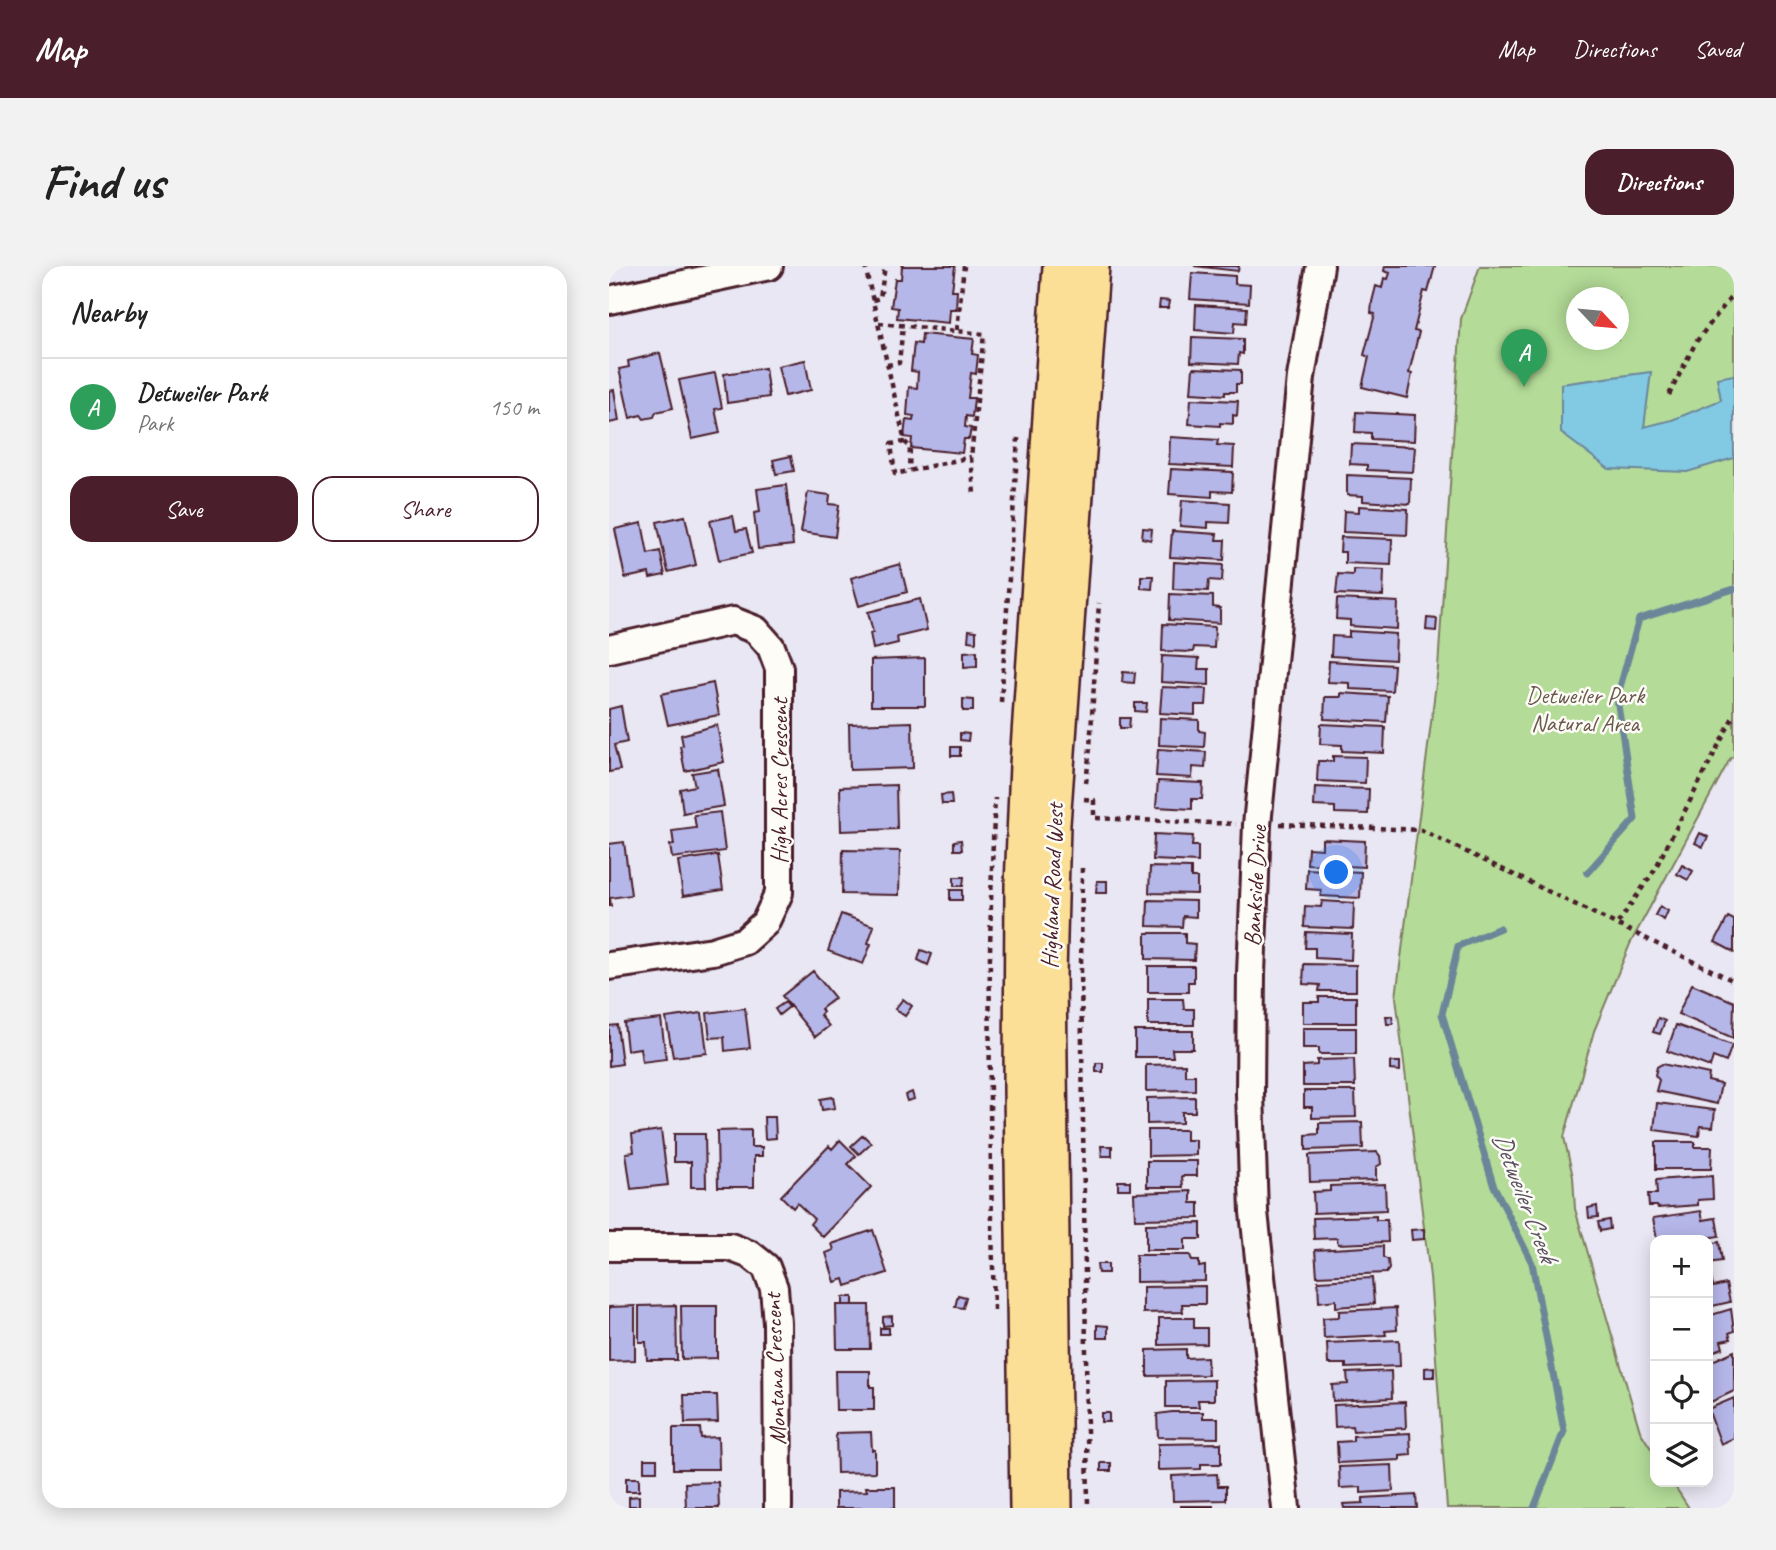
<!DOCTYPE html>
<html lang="en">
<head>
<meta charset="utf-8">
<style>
	:root { --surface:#fff; --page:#f2f2f2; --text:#222; --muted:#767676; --line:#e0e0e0; --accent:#4a1f2b }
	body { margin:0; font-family:Caveat,sans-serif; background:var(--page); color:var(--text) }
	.controls { position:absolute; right:21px; bottom:21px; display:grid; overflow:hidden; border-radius:14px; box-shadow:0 4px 18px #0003 }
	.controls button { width:63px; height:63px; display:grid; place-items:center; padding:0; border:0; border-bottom:2px solid var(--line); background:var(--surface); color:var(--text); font:35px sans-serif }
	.compass { position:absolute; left:957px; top:21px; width:63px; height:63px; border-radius:50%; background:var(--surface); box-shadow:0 4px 18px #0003; rotate:116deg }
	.you { position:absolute; left:728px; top:607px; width:24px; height:24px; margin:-18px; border:5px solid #fff; border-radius:50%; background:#1a73e8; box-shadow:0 0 0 10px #1a73e833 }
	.badge { display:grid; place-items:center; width:46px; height:46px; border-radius:50%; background:var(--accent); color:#fff; font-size:23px; font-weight:700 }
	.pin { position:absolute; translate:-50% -58px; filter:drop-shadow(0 2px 4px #0008) }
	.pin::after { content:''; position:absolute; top:37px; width:24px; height:21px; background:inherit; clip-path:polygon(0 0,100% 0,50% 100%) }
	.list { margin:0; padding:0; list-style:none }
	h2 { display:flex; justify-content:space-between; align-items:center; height:91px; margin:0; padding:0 28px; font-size:30px }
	h2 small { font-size:23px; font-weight:400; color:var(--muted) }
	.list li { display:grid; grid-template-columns:46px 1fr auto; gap:21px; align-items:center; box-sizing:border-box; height:98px; padding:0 28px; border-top:2px solid var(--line) }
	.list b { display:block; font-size:26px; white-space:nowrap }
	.list p { margin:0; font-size:23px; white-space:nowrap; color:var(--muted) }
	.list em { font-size:23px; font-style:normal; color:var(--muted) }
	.actions { display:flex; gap:14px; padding:21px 28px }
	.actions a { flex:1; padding:16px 0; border:2px solid var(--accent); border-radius:21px; text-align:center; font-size:24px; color:var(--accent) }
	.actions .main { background:var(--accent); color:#fff }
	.icon { flex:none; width:38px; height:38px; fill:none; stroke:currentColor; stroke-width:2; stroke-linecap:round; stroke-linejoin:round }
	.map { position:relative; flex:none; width:1125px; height:1242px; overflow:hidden; border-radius:21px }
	header { display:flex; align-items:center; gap:42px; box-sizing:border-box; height:98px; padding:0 35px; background:var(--accent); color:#fff }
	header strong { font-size:33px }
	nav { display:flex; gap:38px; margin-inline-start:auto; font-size:24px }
	.intro { display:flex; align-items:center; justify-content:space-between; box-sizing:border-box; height:168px; padding:0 42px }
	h1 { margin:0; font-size:49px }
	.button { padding:18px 32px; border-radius:21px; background:var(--accent); color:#fff; font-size:24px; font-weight:700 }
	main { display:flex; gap:42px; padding:0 42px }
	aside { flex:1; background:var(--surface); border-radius:21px; box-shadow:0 4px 18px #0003 }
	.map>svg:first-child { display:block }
	.green { fill:#b4dc98; stroke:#7f7e62; stroke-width:2; fill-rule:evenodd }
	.water { fill:#82cae3; stroke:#6c8699; stroke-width:2 }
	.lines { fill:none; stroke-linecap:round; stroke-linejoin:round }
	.stream { stroke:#6c8699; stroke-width:7 }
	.building { fill:#b6b7e9; stroke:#4a1f2b; stroke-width:2 }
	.minor-casing { stroke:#4a1f2b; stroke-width:32 }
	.major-casing { stroke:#4a1f2b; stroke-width:38 }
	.path { stroke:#4a1f2b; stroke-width:4.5; stroke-dasharray:5 5; stroke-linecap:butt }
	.minor { stroke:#fdfcf7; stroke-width:26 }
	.major { stroke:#fbdf96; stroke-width:33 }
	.labels { text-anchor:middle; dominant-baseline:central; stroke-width:5; stroke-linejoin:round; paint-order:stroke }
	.park-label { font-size:24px; fill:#6a584c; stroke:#fdfcf7 }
	.street-label { font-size:24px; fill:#4a1f2b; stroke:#fdfcf7 }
	.water-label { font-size:26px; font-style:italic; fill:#5b5262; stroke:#fdfcf7 }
</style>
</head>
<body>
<header>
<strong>Map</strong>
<nav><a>Map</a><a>Directions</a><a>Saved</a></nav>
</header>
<div class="intro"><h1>Find us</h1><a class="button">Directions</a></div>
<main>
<aside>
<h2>Nearby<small></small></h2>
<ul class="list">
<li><span class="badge" style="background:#2e9e5b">A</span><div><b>Detweiler Park</b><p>Park</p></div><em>150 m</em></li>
</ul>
<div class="actions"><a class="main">Save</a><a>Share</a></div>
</aside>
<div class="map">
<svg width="1125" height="1242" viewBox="0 0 1125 1242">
	<rect width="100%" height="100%" fill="#e8e7f3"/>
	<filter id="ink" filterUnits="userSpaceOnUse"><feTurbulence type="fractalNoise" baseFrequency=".0143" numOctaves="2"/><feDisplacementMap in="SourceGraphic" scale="14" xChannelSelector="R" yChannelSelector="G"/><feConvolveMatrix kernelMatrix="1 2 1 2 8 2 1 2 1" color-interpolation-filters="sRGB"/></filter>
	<g filter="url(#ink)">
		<path class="green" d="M871,0H1125V490L1121,493L1021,678L985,765L955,871L964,911L966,943L1031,1165L1046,1189V1216H1063L1080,1242H838L821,1011L787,731L829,402L852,53ZM968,32H1010V74H968Z"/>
		<path class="water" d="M1042,106L1035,161L1063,154L1112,134L1108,112L1125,109V192L1078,206L1000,203L952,167V118Z"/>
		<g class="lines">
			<path class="stream" d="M978,607L1026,553L1008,432L1030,353L1125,323
				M891,662L849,680L833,748L884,918L923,997L955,1165L925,1242"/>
		</g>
		<path class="building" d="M293,0H346L343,24H348L347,43H341L340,57L288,52L289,42L282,41L286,13H292Z
			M585,0H630L629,5Z
			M776,0H826L819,26L815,25L805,65L810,66L800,107L803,108L798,132L753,121L760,91L755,89L766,48L762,47L763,36L767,20L773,22L775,12L779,13L781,7L775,5Z
			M583,7L626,10V18L641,19L640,37L581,33Z
			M551,34L560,35L559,42H550Z
			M587,39L638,42L637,57L626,56L625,67L586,64Z
			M313,68L365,73L363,88L369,89L367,108L362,107L359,132H365L363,151L357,150L356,161L362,162L360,173H355L353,187L302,182L303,172L295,171L297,154L304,155L305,150L298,149L300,121L308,122L309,106L302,105L305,77L312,78Z
			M583,71L634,73V88L630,87L629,98L582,96Z
			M51,87L64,142L47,146L45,151L35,153L32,149L21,152L10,103L20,101L19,95Z
			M196,94L202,124L176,130L169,100Z
			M156,102L160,131L118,137L115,108Z
			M584,102L632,104V118H627V126H616V129L582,127Z
			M106,107L113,142L106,143L111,167L83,173L70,114Z
			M5,124L10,155L0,157V125Z
			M582,133L629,135L628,150L624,149V158L611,157V160L580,158Z
			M747,146L806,149L805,175L762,173V167L746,166Z
			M561,171L609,174L608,179L625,180L624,201L560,198Z
			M742,178L806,181L804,206L758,204V199L741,198Z
			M182,190L185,205L167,208L164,194Z
			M562,203L624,206L623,226L603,225V231L560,228Z
			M738,209L802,212L801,238L754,235V230L738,229Z
			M177,219L184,279L149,283L145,247L151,246L148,223Z
			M199,226L221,229L220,238L230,239L226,271L192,266Z
			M573,234L621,237L620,257L599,256V262L571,260Z
			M750,240L799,243L798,269L734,266L735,245L750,246Z
			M76,250L87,299L59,306L48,256Z
			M124,250L127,265L137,263L143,287L110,294L101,255Z
			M33,257L39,288L51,285L56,309L41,312L40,307L16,312L6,263Z
			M534,262L543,263L542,274L533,272Z
			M563,265L608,268L607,274H616L615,294L561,291Z
			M732,271L783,273L782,299L736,297V286H731Z
			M565,296L614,299L613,315L600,314L599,325L564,323Z
			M291,298L298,326L250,340L242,312Z
			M744,303L775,304L774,330L727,328L729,308L744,309Z
			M532,310H544L543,323L532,322Z
			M561,328L604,330V341L611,342V357L560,354Z
			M311,333L318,364L288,371L289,377L264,383L261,367L264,366L259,346Z
			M728,333L789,336L788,363L741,360V354L727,353Z
			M818,352L828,353L827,365L817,364Z
			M554,358L606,361L605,382L585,381L584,386L553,385Z
			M360,364L367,365V376L359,375Z
			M740,365L787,368L786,394L722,390L723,370L740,371Z
			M368,385V400L355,401V386Z
			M553,390L590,392L589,403H600V419L552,416Z
			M316,392V440H262V394Z
			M720,395L785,399L783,425L741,423V417L719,416Z
			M514,406L526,407L525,417L513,416Z
			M104,417L110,449L59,459L52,428Z
			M553,421L598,423L597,439H586V449L551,447Z
			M732,427L779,430L777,456L715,453L716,431H732Z
			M354,433L364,434V445H354Z
			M526,437H538L537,446L526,445Z
			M12,440L18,476L5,479L11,504L0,506V443Z
			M511,452H521L520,462H511Z
			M551,452L590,454V465L596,466L595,481L550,479Z
			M303,456L304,502L241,504L240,458Z
			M712,458L776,461L775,487L733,485V479L711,478Z
			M108,459L115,496L76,505L71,480L74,479L72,469Z
			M351,467L360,468L359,475L351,474Z
			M342,481H351V490H342Z
			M549,483L597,486L596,502L584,501L583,512L547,510Z
			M724,490L757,491L756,517L708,515L709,495H724Z
			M109,503L115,540L74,547L71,523L86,520L83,507Z
			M549,515L594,517L593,533H583V543L547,541Z
			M287,519L288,563L232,565L231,521Z
			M706,521L760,523L759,548L726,547V541L705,540Z
			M342,528L343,538H333L332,529Z
			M111,546L116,585L63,592L61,579H65L63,565L87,562L85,549Z
			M1091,567L1099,571L1094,581L1086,577Z
			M545,568L584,570L583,580H589V596L544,594Z
			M713,573L756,575L755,601L698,598L699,582L713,583Z
			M352,574L353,584H345V575Z
			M15,576L22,629L1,632L2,640H0V578Z
			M234,584L291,585L290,629L233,628Z
			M109,589L114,624L74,630L69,595Z
			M1073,599L1084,605L1079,614L1068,608Z
			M541,601L582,602V612H588V628L540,627Z
			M698,603L752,606L751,632L712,630V624L697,623Z
			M345,611H355L354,620H345Z
			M488,615H498V627H487Z
			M341,624H353V634H341Z
			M539,634L587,635V651L574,650L573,661L538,660Z
			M713,635L745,637L744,663L695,661L696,640L712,641Z
			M1051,640L1059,645L1055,654L1046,649Z
			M232,648L265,660L259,677L262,678L254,698L219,685Z
			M1119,651L1125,654V686L1106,676Z
			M697,666L743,668L742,694L706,692V682H696Z
			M537,667H576V677L586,678L585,694L537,693Z
			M312,684L323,688L319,699L309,694Z
			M695,698L747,699V725H710L711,719L694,718Z
			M539,700H585V716H579V726H539Z
			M204,705L226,732L212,743L214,746L211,749L220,760L206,771L173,730Z
			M1083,718L1125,736L1124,772L1069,748Z
			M710,731H747V757H694V736H710Z
			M294,733L303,740L296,750L286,743Z
			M539,733H574L575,743H585V759H539Z
			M176,736L180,741L170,749L166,743Z
			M136,742L141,782L116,785L115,771L101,772L98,747Z
			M93,747L98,787L64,791L57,752Z
			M777,750H783L784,758H778Z
			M1049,752L1056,755L1051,768L1044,766Z
			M52,753L57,793L33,796L31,782L18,784L15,757Z
			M8,759L13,798L0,800V760Z
			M1067,759L1123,779L1117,796L1104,791L1101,801L1058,785Z
			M694,762H747V788H710V782H694Z
			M526,765H584V783H563L564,791H526Z
			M745,793L746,820H694V800L708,799V794Z
			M781,796H791V805L781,804Z
			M487,797H494V806H487Z
			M576,798V809H586V824L537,825V799Z
			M1053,798L1100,808L1099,815L1112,818L1108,838L1047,825L1050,814L1046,809L1048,801Z
			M695,825H746L747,851L703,852V841H695Z
			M303,826L305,833L298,835L296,829Z
			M224,831L226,842L213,844L211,833Z
			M586,831V846H573V857L538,858V832Z
			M1048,837L1106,844L1104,861L1091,860L1090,870L1045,864Z
			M155,851H166L167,872L156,873Z
			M753,856L754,882L697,884V869L710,868V857Z
			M52,864L59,919L22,923L17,887L25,886L23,868Z
			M142,864V881H153V890H145V921H109L108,865Z
			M539,864H577V874H587V889L539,890Z
			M65,868H96L97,921H82V896H65Z
			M254,869L262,877L250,888L242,880Z
			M231,874L247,890L239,898L262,921L214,971L201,958L205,953L188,937L184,942L172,930L220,880L223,883Z
			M1047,876H1086V881H1103L1102,903H1047Z
			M492,880H503V890H493Z
			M768,886L771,890L772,898L767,901V914L701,916L700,889Z
			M538,895H588V910H573L574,921H538Z
			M1103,910L1104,933L1089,934V939L1049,942L1048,940H1040L1039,928H1048L1047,914Z
			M509,915H521V923H509Z
			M776,918L777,944L705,947L704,926L721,925V920Z
			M582,925V937H590V952L526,953L525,927Z
			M988,940L989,951L980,952L979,942Z
			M1092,945L1094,954L1107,952L1110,970L1084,974H1048L1044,952Z
			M767,950V954H778L779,976L729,978L728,972L705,973L704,952Z
			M1000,954L1001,963L991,965L989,956Z
			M592,957V973H576V984H537V958Z
			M815,963V973L803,974L802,964Z
			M264,964L278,1007L237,1020L235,1013L226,1016L217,987L225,984L223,978Z
			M1110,976L1113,995L1099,997V978Z
			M774,980V991L779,994L780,1003L777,1007L708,1010L706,984Z
			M527,989H581L583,995H590V1001L596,1000V1015L527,1016Z
			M488,998H499V1007H489Z
			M1102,1011L1104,1021L1117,1018L1121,1036L1099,1041V1012Z
			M763,1012L765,1038L727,1041V1034L710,1036L709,1015Z
			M596,1020V1038H573L574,1046L534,1047V1021Z
			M349,1029L357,1031L354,1042L346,1041Z
			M234,1031H244V1039H234Z
			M67,1039L68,1094H38L37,1076H30V1040Z
			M227,1039H260L261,1083H228Z
			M26,1040V1094L0,1095V1041Z
			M72,1040H108V1092L73,1093Z
			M787,1042L788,1064L776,1065L777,1069L715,1072L714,1052L730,1051V1045Z
			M1122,1043L1125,1065L1120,1067L1122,1073L1112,1075L1114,1082L1099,1087V1050Z
			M283,1050V1059L274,1060V1051Z
			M550,1052H585V1062H598V1078L550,1079Z
			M488,1059L499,1060V1072H488Z
			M271,1062H280V1068H271Z
			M790,1074L791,1100L737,1102V1098H719L718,1077Z
			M577,1083V1092L598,1091L599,1109L538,1110V1084Z
			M1125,1085V1125L1102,1136L1099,1129V1097Z
			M825,1101V1111H816V1102Z
			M226,1105H261V1121H265V1144H227Z
			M782,1105L783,1132L724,1135L723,1119L739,1118L738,1107Z
			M605,1114V1134H589L590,1141H557V1115Z
			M75,1129H108L109,1156L76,1157Z
			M1125,1132V1172L1112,1178L1099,1143Z
			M796,1136L797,1162L744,1165L743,1160L726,1161L725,1139Z
			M563,1146H594V1152H609V1172L549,1171L548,1148Z
			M492,1147H500V1156H492Z
			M64,1162H91L92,1172L109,1171L110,1203H64Z
			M262,1166L263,1184H266V1206L228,1207L227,1167Z
			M801,1167L802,1189L791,1190V1194L729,1197L728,1176L744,1175V1170Z
			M612,1177V1198H592V1203L549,1204V1178Z
			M35,1193H48V1205H35Z
			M492,1197H502V1205H492Z
			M783,1199L784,1225L752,1227V1221L731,1222L730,1201Z
			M608,1208L609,1220H617V1234L564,1235L563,1210Z
			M17,1212H30V1225H17Z
			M109,1216L110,1242H77L76,1217Z
			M257,1221H286V1242H227V1226L258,1225Z
			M807,1229L808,1242H735L734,1238L754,1237V1232Z
			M30,1230V1240H20V1231Z
			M572,1240H604V1242H572Z"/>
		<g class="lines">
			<g class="minor-casing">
				<path id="minor" d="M0,34L160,0
					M0,383L124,355L147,364L162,381L170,402V627L156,657L136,675L104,685L0,700
					M0,981H121L142,989L157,1001L165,1022L168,1057L169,1242
					M677,1242L645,946L641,828L642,707L648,559L692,111L711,0"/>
			</g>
			<g class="major-casing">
				<path id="major" d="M418,1242L412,822L413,620L418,499L451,0
					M446,1242L440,708L444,558L483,0"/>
			</g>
			<path class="path" d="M256,0L296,176L301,181L300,204
				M264,34L271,32L276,0
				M270,57L375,68L362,191L365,228
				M348,64L355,0
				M278,99L290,97L294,60
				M1060,129L1087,76L1125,27
				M296,176L282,178L286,208L362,191
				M392,436L409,172
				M477,517L481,482L490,337
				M475,533L485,534V552L627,558
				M671,558L812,564L1125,715
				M473,602L472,701L479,1242
				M1009,657L1045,605L1125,449
				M385,1044C381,873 377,702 386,532"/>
			<use href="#minor" class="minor"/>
			<use href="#major" class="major"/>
		</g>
	</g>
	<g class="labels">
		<g class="park-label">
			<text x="976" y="429">Detweiler Park<tspan x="976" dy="28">Natural Area</tspan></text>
		</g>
		<g class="street-label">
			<text transform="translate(170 515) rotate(-90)">High Acres Crescent</text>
			<text transform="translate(443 620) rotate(-88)">Highland Road West</text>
			<text transform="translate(646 620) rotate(-87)">Bankside Drive</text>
			<text transform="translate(166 1103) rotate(-92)">Montana Crescent</text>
		</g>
		<g class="water-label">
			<text transform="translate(916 931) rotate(69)">Detweiler Creek</text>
		</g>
	</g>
</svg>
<div class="controls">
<button>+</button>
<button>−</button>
<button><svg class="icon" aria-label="locate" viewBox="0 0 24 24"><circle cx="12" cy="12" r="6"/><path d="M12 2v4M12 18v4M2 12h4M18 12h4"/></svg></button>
<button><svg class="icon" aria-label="layers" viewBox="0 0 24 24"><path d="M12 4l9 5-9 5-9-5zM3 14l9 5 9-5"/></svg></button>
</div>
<svg class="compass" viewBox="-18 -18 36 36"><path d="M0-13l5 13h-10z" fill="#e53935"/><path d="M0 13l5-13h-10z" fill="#767676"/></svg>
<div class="you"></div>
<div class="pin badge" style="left:915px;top:121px;background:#2e9e5b">A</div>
</div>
</main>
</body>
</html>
